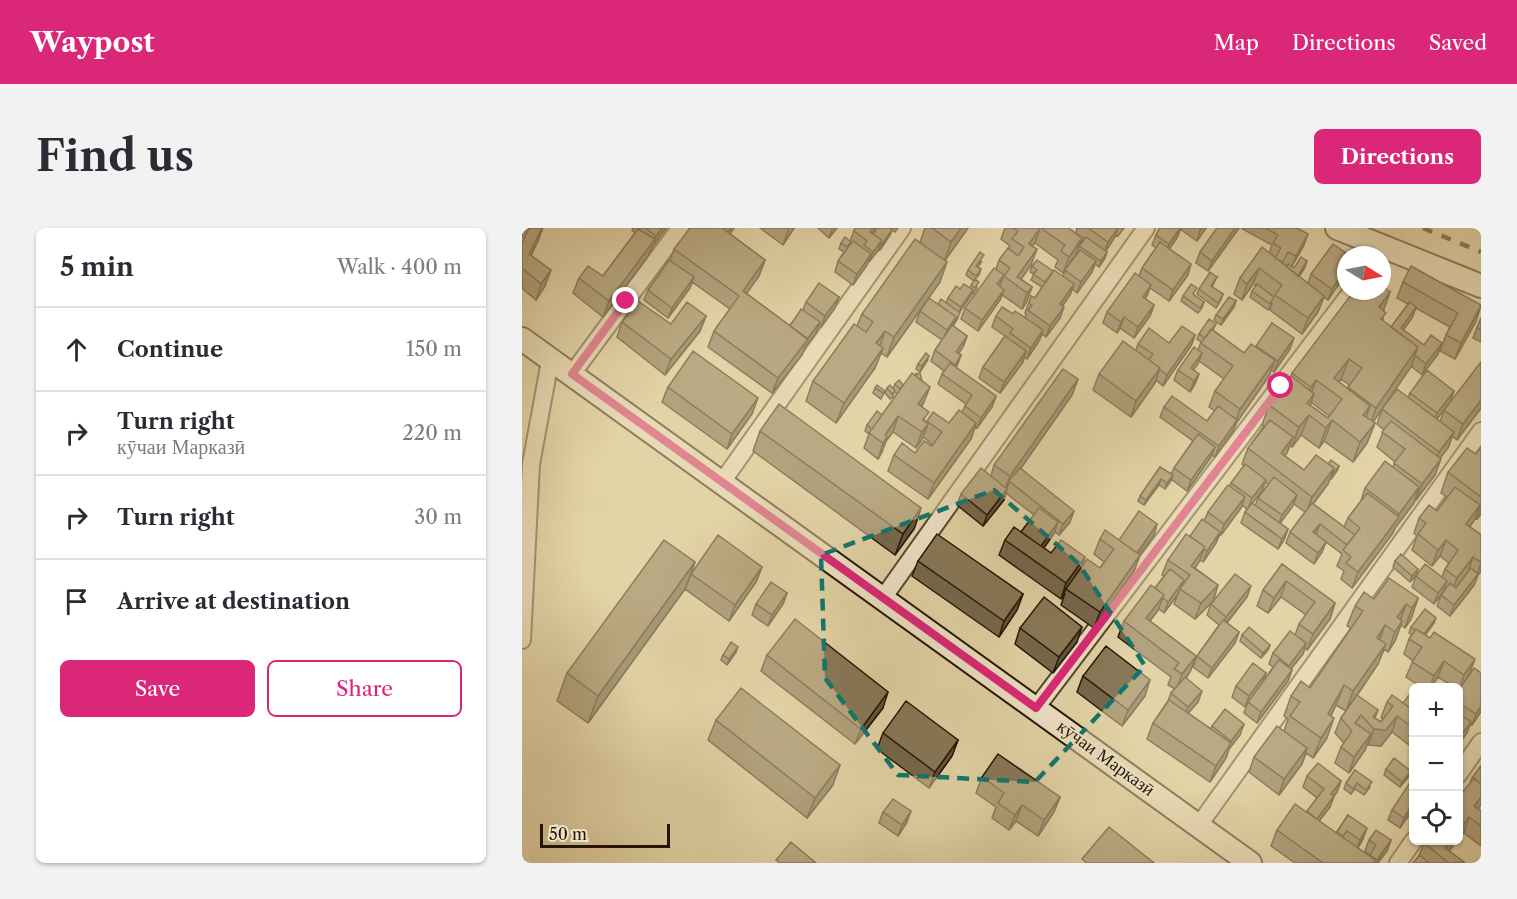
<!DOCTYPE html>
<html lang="en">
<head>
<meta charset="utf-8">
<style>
	:root { --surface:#fff; --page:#f2f2f3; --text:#2b2b33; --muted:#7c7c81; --line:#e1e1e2; --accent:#db2777 }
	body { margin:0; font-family:"Libre Caslon Text",serif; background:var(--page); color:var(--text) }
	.controls { position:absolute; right:18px; bottom:18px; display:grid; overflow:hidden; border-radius:9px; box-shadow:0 2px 4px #0004 }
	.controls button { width:54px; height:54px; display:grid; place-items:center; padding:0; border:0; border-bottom:2px solid var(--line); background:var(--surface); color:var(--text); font:30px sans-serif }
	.compass { position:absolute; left:815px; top:18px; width:54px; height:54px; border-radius:50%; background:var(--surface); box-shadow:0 2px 4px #0004; rotate:100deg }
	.scale { position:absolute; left:18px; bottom:15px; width:130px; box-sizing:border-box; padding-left:6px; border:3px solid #251502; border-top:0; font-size:16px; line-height:21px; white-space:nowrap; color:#251502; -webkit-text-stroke:4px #ede3c6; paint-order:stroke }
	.stop { position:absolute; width:18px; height:18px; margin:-14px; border:4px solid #db2777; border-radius:50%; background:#fff }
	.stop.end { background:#db2777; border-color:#fff; box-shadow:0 2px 6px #0008 }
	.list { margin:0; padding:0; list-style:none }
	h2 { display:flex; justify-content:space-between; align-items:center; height:78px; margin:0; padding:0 24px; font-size:26px }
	h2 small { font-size:20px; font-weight:400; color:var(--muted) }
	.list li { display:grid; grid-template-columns:39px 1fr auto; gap:18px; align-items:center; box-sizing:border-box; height:84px; padding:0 24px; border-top:2px solid var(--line) }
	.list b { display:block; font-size:22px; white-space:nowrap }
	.list p { margin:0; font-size:20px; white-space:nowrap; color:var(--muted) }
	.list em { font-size:20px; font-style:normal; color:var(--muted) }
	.actions { display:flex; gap:12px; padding:18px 24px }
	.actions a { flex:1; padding:14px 0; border:2px solid var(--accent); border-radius:9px; text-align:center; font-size:21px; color:var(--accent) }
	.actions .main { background:var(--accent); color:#fff }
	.icon { flex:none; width:33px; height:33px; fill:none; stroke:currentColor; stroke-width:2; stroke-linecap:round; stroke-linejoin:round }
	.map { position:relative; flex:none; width:959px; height:635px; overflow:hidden; border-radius:9px }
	header { display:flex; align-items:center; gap:36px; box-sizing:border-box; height:84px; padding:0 30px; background:var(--accent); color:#fff }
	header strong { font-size:28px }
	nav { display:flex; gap:33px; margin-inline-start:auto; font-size:21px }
	.intro { display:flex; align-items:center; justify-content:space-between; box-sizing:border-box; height:144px; padding:0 36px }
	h1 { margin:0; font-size:42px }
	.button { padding:15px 27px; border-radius:9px; background:var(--accent); color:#fff; font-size:21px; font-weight:700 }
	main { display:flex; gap:36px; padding:0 36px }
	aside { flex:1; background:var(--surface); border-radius:9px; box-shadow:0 2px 4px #0004 }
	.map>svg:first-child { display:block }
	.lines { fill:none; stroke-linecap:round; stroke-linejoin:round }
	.minor-casing { stroke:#54452b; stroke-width:20 }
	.secondary-casing { stroke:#251502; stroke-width:26 }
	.minor { stroke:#ede3c6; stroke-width:16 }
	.secondary { stroke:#ede3c6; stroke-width:22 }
	.rail { stroke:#251502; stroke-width:4.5; stroke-dasharray:10 10; stroke-linecap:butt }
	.wall { fill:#75674c; stroke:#251502; stroke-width:1.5; fill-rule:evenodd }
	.shaded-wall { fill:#5f543e; stroke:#251502; stroke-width:1.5 }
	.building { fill:#887858; stroke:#251502; stroke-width:1.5 }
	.route { stroke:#db2777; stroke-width:8 }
	.marked { fill:none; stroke:#0f766e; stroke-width:4.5; stroke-dasharray:12 8; stroke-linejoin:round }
	.labels { text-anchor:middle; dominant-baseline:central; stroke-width:4.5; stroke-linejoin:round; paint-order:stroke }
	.street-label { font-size:18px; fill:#251502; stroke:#ede3c6 }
</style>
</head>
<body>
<header>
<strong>Waypost</strong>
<nav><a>Map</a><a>Directions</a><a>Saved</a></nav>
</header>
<div class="intro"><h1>Find us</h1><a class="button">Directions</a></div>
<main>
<aside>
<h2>5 min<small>Walk · 400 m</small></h2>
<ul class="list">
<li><svg class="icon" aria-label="ahead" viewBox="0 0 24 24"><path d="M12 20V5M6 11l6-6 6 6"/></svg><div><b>Continue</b></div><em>150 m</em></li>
<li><svg class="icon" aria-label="right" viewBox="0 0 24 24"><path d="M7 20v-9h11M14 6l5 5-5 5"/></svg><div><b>Turn right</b><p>кӯчаи Марказӣ</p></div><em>220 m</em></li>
<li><svg class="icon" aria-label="right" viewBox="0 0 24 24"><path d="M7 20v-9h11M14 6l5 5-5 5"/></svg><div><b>Turn right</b></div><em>30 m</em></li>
<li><svg class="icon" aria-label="arrive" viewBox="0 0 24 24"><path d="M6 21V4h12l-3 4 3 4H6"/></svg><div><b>Arrive at destination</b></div></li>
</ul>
<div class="actions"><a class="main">Save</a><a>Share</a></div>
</aside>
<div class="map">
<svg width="959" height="635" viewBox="0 0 959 635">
	<rect width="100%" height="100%" fill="#e3d4a7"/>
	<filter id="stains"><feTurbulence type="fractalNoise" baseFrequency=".00333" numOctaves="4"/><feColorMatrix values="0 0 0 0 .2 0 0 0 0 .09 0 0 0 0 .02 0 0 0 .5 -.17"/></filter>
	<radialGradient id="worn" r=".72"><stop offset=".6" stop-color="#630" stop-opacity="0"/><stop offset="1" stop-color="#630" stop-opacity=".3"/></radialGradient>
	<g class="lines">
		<g class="minor-casing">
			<path id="minor" d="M50,146L158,0
				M200,254L380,0
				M361,370L624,0
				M0,412L9,236L28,133
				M514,480L830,63
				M936,547L959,514
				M677,597L959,203
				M876,635L892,612"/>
		</g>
		<g class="secondary-casing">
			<path id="secondary" d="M815,0L959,58
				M0,111L728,635"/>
		</g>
		<use href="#minor" class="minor"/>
		<use href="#secondary" class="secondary"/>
		<path class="rail" d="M901,0L959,24"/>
	</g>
	<path class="wall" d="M0,0H21L9,27L23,58L14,72L0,60V15L2,10L0,9Z
		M111,0H144L130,19L127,27L81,89L51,65L57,50L81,48L113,5L110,2Z
		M238,0H272L261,17Z
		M296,0H315L307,10Z
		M354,0L351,6L355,0H376L373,4L370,2L368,7L358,22L356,21L347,34H346L345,37L331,57L313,44L316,33L322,24L317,21L319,15L328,13L332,3Z
		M403,0H446L423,32L418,54L365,129L359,125L353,140L314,195L284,173L291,153L335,98L340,86L398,14Z
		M483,0H546L560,10L554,26L541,45L533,39L536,32L513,15L510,18L509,37L499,51L510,59L504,75L500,81L480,67L478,72L456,103L439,91L443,80L474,41L477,32L486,21L488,18L479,11Z
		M555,0H602L596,8L594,7L584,23L585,24L583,30L577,39L573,36L570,44L555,65L550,61L548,67L540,78L538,90L524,109L520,106L517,113L505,131L502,129L501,134L478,165L457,150L461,139L483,108L470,99L474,88L491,86L503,90L504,86L503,85L509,68L513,70L520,59L509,52L512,46L508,44L510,38L529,46L541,48L543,42L556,24L555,23L557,18L562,11L554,5Z
		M638,0H684L675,13L658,1L655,10L647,21L666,47L647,73L628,60L623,71L632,77L628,88L612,110L598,100L595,105L581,95L585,84L617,48L620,40L634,20L630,17L634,7Z
		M695,0H717L686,43L674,35L678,24Z
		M719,0H775L782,17L770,38L772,40L783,39L777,49L786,56L789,46L827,27L806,72L802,69L796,84L780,106L748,82L750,75L746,82L728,69L730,63L734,58L731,56L720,72L712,66L718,50L747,25L750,17Z
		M208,6L243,32L237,48L224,65L267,98L281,82L284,74L317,69L313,80L299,99L297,97L294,105L283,119L280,127L250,165L186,119L192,103L208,81L170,54L168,60L146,90L122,72L126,62L148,33L152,21Z
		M460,33L456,39L459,41L457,47L453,51L455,60L451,66L450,65L437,84L436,90L431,98L445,108L441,119L437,125L439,127L434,140L474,168L470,179L455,200L453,199L449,211L406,271L366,243L372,227L393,225L410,218L411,217L401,209L394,220L371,204L364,213L360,224L356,231L342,220L347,206L343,203L345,197L360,187L375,166L372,163L371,169L368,171L363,165L365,160L371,161L373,156L381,157L393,148L394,146L402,174L400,178L403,194L404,195L405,193L427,195L440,184L444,176L416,156L420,146L422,143L409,133L413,122L420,112L394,94L398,83L416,76L424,75L426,70L438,61L448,60L452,53L444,47L446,42Z
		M695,49L690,59L701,66L699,72L694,80L675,66L677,61Z
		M881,54L954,93L933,131L918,123L924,107L928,99L894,80L890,90L881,102L902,117L920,115L916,126L900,147L889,138L851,194L853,195L845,215L831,234L802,213L797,220L779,207L770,219L768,218L763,228L782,242L806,236L817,238L815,243L809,251H808L806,256L791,276L822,299L826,290L839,273L843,260L871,239L873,234L855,219L862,202L855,196L860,181L886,170L888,165L932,163L928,174L915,191L918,194L922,182L959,180L935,212L930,208L926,220L918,230L913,247L894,272L893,271L892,275L873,300L871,305L830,360L819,351L822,343L815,338L820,326L804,314L800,324L792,336L764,315L768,304L783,284L772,276L758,295L766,301L762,312L756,321L719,295L723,284L725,281L720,277L719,280L699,307L698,306L694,315L681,334L678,332L673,340L696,357L691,373L673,391L652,376L656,366L642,385L637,381L628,393L674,428L668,444L664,450L676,474L666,485L689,501L690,498L718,507L707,521L704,530L688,554L625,511L631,495L646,473L649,465L653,461L646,457L649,449L596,409L602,393L633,360L642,348L640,347L646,332L682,293L686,284L708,258L709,255L722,238L720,236L726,220L742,198L740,197L747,177L769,148L770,145L868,64L861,83V93L869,99L886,76L875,70ZM819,151L827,157L825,161L817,154ZM789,174L807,188L806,190L788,177ZM743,254L746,256L736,270L733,278L730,275L740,263Z
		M661,68L682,74L680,80L676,85L659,73Z
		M714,73L712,79L699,97L692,92L694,87Z
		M184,88L178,103L143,147L95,109L100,94L149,96Z
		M959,90V114L951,110Z
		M750,95L768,121L752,144L749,142L747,148L715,194L711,203L693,229L690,227L689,229L665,263L649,251L643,261L637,257L622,277L616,273L618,268L638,239L649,247L652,240L671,213L638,189L642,179L685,193L693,183L687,179L693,163L702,151L677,133L671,142L677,146L673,156L668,164L652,152L656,142L676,122L679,114L675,111L677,106L694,96L691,102L722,125L734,119Z
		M673,107L669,118L641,158L634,152L633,155L609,189L571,162L577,146L614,122L616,116L647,115Z
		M405,133L398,144L394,141L396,136Z
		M556,151L550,167L499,240L548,294L537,307L533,304L522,320L529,325L563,329L559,340H578L582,334L572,326L578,311L597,312L635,296L632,307L618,327L612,343L572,400L539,377L543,365L539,371L477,327L483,312L499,304L512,287L484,265L482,272L461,298L435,277L439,266L469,248L472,237Z
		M146,159L230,186L205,221L140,174Z
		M353,160L363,163L359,171L351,165Z
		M238,203L399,280L392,301L373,327L231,223Z
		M959,219V286L955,291L953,290L948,299L959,307V343L956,347L952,357L928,388L915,378L919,367L923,361L922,360L921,364L912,376L890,359L894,348L920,349L923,341L927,335L918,328L910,338L890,322L895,308L892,305L897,290L915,283L925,269L919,265L926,244L954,226Z
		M396,333L501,366L495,382L477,409L390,348Z
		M873,333L896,341L894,347L888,354L871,339Z
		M173,334L163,361L66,495L35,473L45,445Z
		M760,336L813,375L808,391L785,422L783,420L781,426L769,441L770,442L766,453L735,495L722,485L725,476L723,479L710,469L714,458L744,445L741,454L751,439L747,436L751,425L773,407L777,396L784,387L759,369L746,385L735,378L741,362Z
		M240,339L234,354L207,393L163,361L169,346Z
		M265,365L261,376L246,398L230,387L234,376Z
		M725,369L705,395L717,404L713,415L686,450L671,439L675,428L697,397L685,387L689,376Z
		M896,370L889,391L883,400L879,397L873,413L866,424L862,421L856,436L834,469L856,482L853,490L859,494L861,491L859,490L865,474L881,475L891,468V520L870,504L859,518L845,516L843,522L827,545L813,535L819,519L822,515L813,505L819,490L824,483L814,477L809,488L805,510L791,530L784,525L780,536L757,567L727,544L732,529L762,503L766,491L762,488L769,468L788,460L829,400L825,398L833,378L852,371Z
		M912,395L903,407L947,447L959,483L950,497L948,496L945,505L936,517V459H932L916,449L909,459H899L884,449L891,433L882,426L887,411L890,407L887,405L889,399Z
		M498,400L555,414L531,445L493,416Z
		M720,407L748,417L746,422L739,430L718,413Z
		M214,424L205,437L199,432L201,427Z
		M245,427L361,480L333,516L239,443Z
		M561,448L623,468L600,498L555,464Z
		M194,492L311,557L285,590L186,512Z
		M361,505L436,512L430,528L407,560L355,521Z
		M959,538L956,581L959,583V618L942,605L948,555L950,550Z
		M864,541L887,548L878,559L862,547Z
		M833,542L848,559L842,567L833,561L829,566L822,561L824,555Z
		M785,548L819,553L815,564L812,568L808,579L797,593L814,605L826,587L841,611L836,620L847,628L848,627L843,623L847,612H869L865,623L856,635H773L749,618L755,602L785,584L795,570L781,559Z
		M460,549L538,569L532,584L516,608L494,593L487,602L470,590L474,579L454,565Z
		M891,581L878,600L866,592L870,582Z
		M361,584L385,594L376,608L357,595Z
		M902,615L927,623L942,635H891L897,628Z"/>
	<path class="shaded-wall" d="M20,0L17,11L2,42L7,26Z
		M140,0H144L130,19L127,27L81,89L87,73Z
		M209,0H212L201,17L205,6Z
		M267,0H272L261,17Z
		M311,0H315L307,10Z
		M351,0H354L345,13L348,4Z
		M439,0H446L422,34L429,14Z
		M518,0L513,15L501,31L507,16Z
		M596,0L593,9L582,25L586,14Z
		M659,0L655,10L643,27L647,16Z
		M680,0H684L675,13L678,2Z
		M713,0H717L686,43L690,33Z
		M370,2L368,7L358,22L360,16Z
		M786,6L782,17L770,38L774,28Z
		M560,10L554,26L541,45L547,29Z
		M360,12L356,23L347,34L351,24Z
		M515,21L509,37L495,57V49Z
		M585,24L583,30L577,39L579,33Z
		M349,26L345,37L331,57L335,46Z
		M243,32L237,48L215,79L221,63Z
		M574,33L570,44L555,65L559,54Z
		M785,33L783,39L773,55L775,50Z
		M425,34L418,54L365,129L372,109Z
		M669,36L666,47L647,73L651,62Z
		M737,40L731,56L720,72L725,56Z
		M824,41V46L806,72L810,61Z
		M29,42L23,58L14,72L19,56Z
		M482,47L478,57L471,67L475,56Z
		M172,49L168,60L146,90L150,80Z
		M552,56L548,67L534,87L538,76Z
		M629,57L625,68L617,80L621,69Z
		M510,59L504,75L500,81L505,65Z
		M451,62L449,68L437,85L439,79Z
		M482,62L478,72L456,103L460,92Z
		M868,64L861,84L857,79Z
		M802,68L796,84L780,106L786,90Z
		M317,69L313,80L299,99L303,88Z
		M714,73L712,79L699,97L701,91Z
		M632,77L628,88L612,110L616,99Z
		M959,78L954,93L933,131L939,115Z
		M542,79L538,90L524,109L528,98Z
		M894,79L890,90L875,110L879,100Z
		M184,88L178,103L143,147L149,131Z
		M434,89L430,100L421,113L425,102Z
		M602,89L598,100L595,105L599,94Z
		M298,94L294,105L283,119L280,127L250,165L256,150Z
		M521,102L517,113L505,131L509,120Z
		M363,103L356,123L354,115Z
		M673,107L669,118L641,158L645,147Z
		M445,108L441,119L430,134L434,124Z
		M772,110L768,121L752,144L756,133Z
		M920,115L916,126L900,147L904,136Z
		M896,119L889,139L847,200L854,180Z
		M361,120L353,140L314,195L322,175Z
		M504,123L501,134L478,165L482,154Z
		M680,125L676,136L666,149L669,140Z
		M439,127L435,138L429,147L433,137Z
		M407,128L405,133L398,144L400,138Z
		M827,131L819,151L810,164L812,150Z
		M753,132L747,148L715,194L711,203L693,229L697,218L713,195L718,181Z
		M638,140L633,155L609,189L614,173Z
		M677,146L673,156L668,164L672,153Z
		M556,151L550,167L489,254L487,253L485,260L482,264L488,248Z
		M794,152L787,172L782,179L789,159Z
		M408,159L402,174L390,192L396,176Z
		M932,163L928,174L911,196L915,185Z
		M792,166L785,186V175Z
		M474,168L470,179L455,200L459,190Z
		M236,170L230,186L205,221L210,206Z
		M959,172V180L935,212L941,196Z
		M848,178L841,198V187Z
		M787,187L779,207L770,219L777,199Z
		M376,188L371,204L364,213L360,224L356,231L361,215L363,207Z
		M810,192L802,213L797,220L804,200Z
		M454,195L449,211L406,271L412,255Z
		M853,195L845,215L831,234L838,214Z
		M406,196L400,212L394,220L400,204Z
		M932,204L926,220L911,239L917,224Z
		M771,209L765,225L754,240L759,225Z
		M693,219L689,229L665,263L669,252Z
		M919,231L913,247L894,272L900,256Z
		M817,238L815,243L809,251L811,246Z
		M812,240L806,256L784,285L790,269Z
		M651,247L649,253L643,261L645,255Z
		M639,251L637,257L622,277L624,272Z
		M744,252L740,263L726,281L730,270Z
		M897,259L892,275L873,300L871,305L830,360L836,344L875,292L877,286Z
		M485,261L482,272L461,298L465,287Z
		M775,267L771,278L756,298L760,287Z
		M723,269L719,280L699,307L702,296Z
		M958,277L952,293L938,311L944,296Z
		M959,279V286L955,291Z
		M399,280L392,301L373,327L381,306Z
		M552,283L548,294L537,307L541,296Z
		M536,294L532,305L513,332L517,321Z
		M635,296L632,307L610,338L614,328Z
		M798,296L794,306L791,304Z
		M766,301L762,312L756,321L760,311Z
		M698,304L694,315L681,334L685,323Z
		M924,312L918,328L910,338L916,322Z
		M804,314L800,324L792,336L796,325Z
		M683,319L677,334L667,348L669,338Z
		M618,327L612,343L572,400L578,384Z
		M563,329L557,345L544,361L539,371L544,355Z
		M951,329L946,344L929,366L935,350Z
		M173,334L163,361L66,495L76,468Z
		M959,335V343L956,347L952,357L928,388L932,377L954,349Z
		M240,339L234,354L207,393L213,377Z
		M896,341L894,347L888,354L890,348Z
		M662,352L659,361H658L656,366L642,385L646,374Z
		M764,353L759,369L746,385L752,370Z
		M925,353L921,364L912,376L916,365Z
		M696,357L691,373L673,391L679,375Z
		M729,358L725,369L700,400L704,389Z
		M265,365L261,376L246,398L250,387Z
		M501,366L495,382L477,409L482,393Z
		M642,367L636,382L618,406L624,390Z
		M896,370L889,391L883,400L890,380Z
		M813,375L808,391L785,422L791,406Z
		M884,376L877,396L875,389Z
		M914,390L912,395L899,413L901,408Z
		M880,393L873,413L866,424L873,404Z
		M863,397L856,417L855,410Z
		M560,399L555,414L531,445L537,429Z
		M717,404L713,415L686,450L690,440Z
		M784,415L781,426L763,448L767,438Z
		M864,416L856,436L824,483L831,463Z
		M748,417L746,422L739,430L741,425Z
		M216,419L214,424L205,437L207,431Z
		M674,428L668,444L654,462L660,446Z
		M953,431L947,447L937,463L942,447Z
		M922,433L916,449L909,459H908L912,448Z
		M770,442L766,453L735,495L739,484Z
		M744,445L740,456L723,479L727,468Z
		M628,452L623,468L600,498L606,482Z
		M822,457L814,477L799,507L806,486Z
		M680,463L676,474L662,490L666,479Z
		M366,464L361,480L333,516L339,501Z
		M959,478V483L950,497L954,486Z
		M875,488L870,504L859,518L846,517L852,501Z
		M812,490L805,510L791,530L799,510Z
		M949,494L945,505L936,517V511Z
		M722,496L718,507L707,521L704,530L688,554L694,538L709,513Z
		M849,506L843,522L827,545L832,529Z
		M436,512L430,528L407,560L413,544Z
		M785,520L780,536L757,567L762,551Z
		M318,537L311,557L285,590L293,570Z
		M889,543L887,548L878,559L880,554Z
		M819,553L815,564L805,577L809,566Z
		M812,568L808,579L791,601L795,591Z
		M538,569L532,584L516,608L522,592Z
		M959,569V577L949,590L952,578Z
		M891,576V581L878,600L882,590Z
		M500,577L494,593L487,602L493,587Z
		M389,583L385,594L376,608L380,597Z
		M947,589L942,605L936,611V603Z
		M845,600L841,611L834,623L838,612Z
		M869,612L865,623L856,635H854Z
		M929,612H935L922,631L923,620Z"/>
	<path class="building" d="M7,0H20L7,26L29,42L19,56L0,40V15Z
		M124,0H140L134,8Z
		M168,0H200L243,32L221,63L286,111L256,150L192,103L217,68L152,21Z
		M200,0H209L206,4Z
		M333,0H351L348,4L360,12L351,24L342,17L345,13L332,3Z
		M355,0H368L370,2L360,16H358L360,12L351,6Z
		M410,0H439L429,14Z
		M491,0H518L507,16L515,21L495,49L510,59L505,65L482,48L488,40L477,32L486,20L496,28L502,19L490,11L496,3Z
		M519,0H546L560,10L547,29L539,23L543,17Z
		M566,0H596L586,14Z
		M638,0H658L647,16L634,7Z
		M695,0H713L690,33L678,24Z
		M743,0H775L786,6L774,28L766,24L761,34L753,30L759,20L751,15L756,7Z
		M116,1L133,11L87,73L57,50L66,38L81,48Z
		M323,9L329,14L325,19L319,15Z
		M564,9L585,24L579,33L557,18Z
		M393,11L425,34L372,109L363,103L354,115L361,120L322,175L291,153L332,96L344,104L351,94L340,86Z
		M331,13L349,26L335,46L316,33Z
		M638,14L669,36L651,62L620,40Z
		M811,16L827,27H824V41L810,61L789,46Z
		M740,19L802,68L786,90L753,67L760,57L737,40L725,56L718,50Z
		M558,22L574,33L559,54L543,42Z
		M458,24L462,27L454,38L459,41L454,48L446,42Z
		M779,29L785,33L776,48L765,39L766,36L772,40Z
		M147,32L172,49L150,80L126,62Z
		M515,32L531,43L523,54L511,46L515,42L510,38Z
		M889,38L959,77L939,115L924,107L936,85L881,54Z
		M472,40L482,47L475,56L482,62L460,92L443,80Z
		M532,42L552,56L538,76L542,79L528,98L506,82L510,77L507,75L509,68L513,70Z
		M688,44L695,49L689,58L701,66L696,75L677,61Z
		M613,45L629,57L621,69L632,77L616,99L602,89L599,94L585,84Z
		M453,51L457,54L453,60L449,57Z
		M297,55L317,69L303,88L284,74Z
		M442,56L451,62L439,79L426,70L434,58L438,61Z
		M669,56L675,60L671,66L682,74L678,80L661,68Z
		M735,56L752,69L748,76L730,63Z
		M860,57L868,64L857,79L864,85L859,91L896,119L854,180L826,159L840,140L827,131L812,150L848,178L841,187L853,195L838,214L810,192L804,200L787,187L777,199L747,177L769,148L792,166L785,175L806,190L820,171L794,152L789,159L770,145L832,63H860Z
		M707,69L714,73L701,91L694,87Z
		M407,70L434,89L425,102L398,83Z
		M419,71L438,85L434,92V89L416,76Z
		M116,73L149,96L165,74L184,88L149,131L100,94Z
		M888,74L894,79L879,100L902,117L909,107L920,115L904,136L893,127L896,119L869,99Z
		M480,79L491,86L493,83L521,102L509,120L488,105L491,101L474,88Z
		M279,81L298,94L285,111L268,98Z
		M959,90V102L955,100Z
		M687,91L694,96L683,110L677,106Z
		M750,95L772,110L756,133L734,118Z
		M430,97L445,108L434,124L439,127L433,137L413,122Z
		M660,98L673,107L645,147L637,141L638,140L627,132L631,126L616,116L627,100L647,115Z
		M689,101L722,125L729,116L753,132L718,181L693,163L711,138L679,115Z
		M483,108L504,123L482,154L461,139Z
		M601,113L638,140L614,173L577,146Z
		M672,119L680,125L669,140L677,146L672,153L656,142Z
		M171,123L236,170L210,206L146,159Z
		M404,125L407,128L400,138L396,136Z
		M959,134V172L941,196L922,182Z
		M428,135L474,168L459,190L443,178L450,167L420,146Z
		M541,141L556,151L488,248L472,237Z
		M905,142L932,163L915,185L888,165Z
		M390,145L408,159L396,176L407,184L401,192L406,196L400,204L376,188L363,207L365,209L361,215L347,205Z
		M398,145L400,153L395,149L394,146Z
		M377,152L381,157L378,161L373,156Z
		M355,157L363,163L361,165L353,160Z
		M368,157L373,163L370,166L365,160Z
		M875,161L932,204L917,224L860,181Z
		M650,168L685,193L696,178L715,192L697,218L642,179Z
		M257,176L399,280L381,306L238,203Z
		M437,182L454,195L412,255L372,227L380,215L393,225L402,213L410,218L420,204L405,193L411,184L427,195Z
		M355,183L360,187L350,201L345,197Z
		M748,192L771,209L759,225L782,242L794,227L812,240L790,269L726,220Z
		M869,193L919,231L900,256L872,235L883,221L860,204Z
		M676,206L693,219L669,252L652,240Z
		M959,219V269L926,244L945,220L954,226Z
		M809,232L817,238L811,246L812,240L806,236Z
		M863,233L897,259L877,286L843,260Z
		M723,236L744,252L730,270L709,255Z
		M638,239L651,247L645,255L639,251L624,272L618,268Z
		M459,240L485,261L465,287L439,266Z
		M498,240L552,283L541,296L487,253Z
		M752,249L775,267L760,287L736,270Z
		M706,257L723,269L702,296L686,284Z
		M933,259L958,277L944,296L959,307V334L951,329L935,350L923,341L936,322L924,312L916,322L896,306L904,295L897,290L907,277L915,283Z
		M845,265L877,289L836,344L824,335L829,329L821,322L838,300L826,290Z
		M730,275L766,301L760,311L723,284Z
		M790,275L833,307L825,317L798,296L791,304L804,314L796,325L768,304Z
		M517,280L536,294L519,318L499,304Z
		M617,283L635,296L615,325L597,312Z
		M680,291L698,304L685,323L682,321L683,319L668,308Z
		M492,299L529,325L539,312L563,329L544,355L483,312Z
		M583,302L618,327L578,384L544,361L565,331L578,340L592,321L578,311Z
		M415,306L501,366L482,393L396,333Z
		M664,306L683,319L669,338L696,357L679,375L658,361L668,347L646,332Z
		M196,307L240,339L213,377L169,346Z
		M142,312L173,334L76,468L45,445Z
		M879,326L896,341L890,348L873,333Z
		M760,336L813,375L791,406L777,396L793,374L764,353L752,370L741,362Z
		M903,336L925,353L916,365L894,348Z
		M949,340L956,346L932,377L919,367L928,355L934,360Z
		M648,341L662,352L646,374L641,370L642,367L633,360Z
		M713,346L729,358L704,389L689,376Z
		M867,350L896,370L890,380L884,376L875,389L880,393L873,404L863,397L855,410L864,416L831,463L822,457L806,486L812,490L799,510L768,488L778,474L769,468L779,453L788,460L841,383L833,378L842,364L852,371Z
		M249,354L265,365L250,387L234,376Z
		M629,357L642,367L624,390L674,428L660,446L652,441L657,435L602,393Z
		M522,369L560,399L537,429L498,400Z
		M903,381L914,390L902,406L894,401L893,402L889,399Z
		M273,391L366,464L339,501L245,427Z
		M701,392L717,404L690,440L675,428Z
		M727,399L748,417L741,425L720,407Z
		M894,401L908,410L912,404L953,431L942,447L922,433L912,448L890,434L900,419L887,411Z
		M768,403L784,415L767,438L751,425Z
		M209,414L216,419L207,431L201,427Z
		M584,418L628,452L606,482L561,448Z
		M757,432L770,442L739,484L726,474Z
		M731,435L744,445L727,468L714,458Z
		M952,440L959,445V478L954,486L936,474V463Z
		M663,449L680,463L666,479L649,465Z
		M219,460L318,537L293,570L194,492Z
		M888,466L891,468V482L881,475Z
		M835,467L856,482L851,489L859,494L871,478L865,474L870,467L891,482V500L875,488L864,502L852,501L839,487L833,495L849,506L832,529L819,519L830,503L819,490Z
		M647,472L709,515L694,538L631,495Z
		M384,473L436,512L413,544L361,505Z
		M703,481L722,496L709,513L690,498Z
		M936,485L949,494L936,511Z
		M755,498L785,520L762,551L732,529Z
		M476,526L538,569L522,592L500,577L493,587L476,575L482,565L460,549Z
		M872,530L889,543L880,554L864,541Z
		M796,535L819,553L809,566L812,568L795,591L785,583L802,561L785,548Z
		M959,538V556L952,550L951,551L950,550Z
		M833,542L850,554L844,562L835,555L831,561L824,555Z
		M891,550V576L882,590L870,582Z
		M952,550L959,556V569L952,578L959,583V598L947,589L936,603V570Z
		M371,571L389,583L380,597L361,584Z
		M773,576L853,632L852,635H801L755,602Z
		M826,587L845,600L838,612L825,603L821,608L815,604Z
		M587,599L632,635H565L560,631Z
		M854,602L869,612L855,632L848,627L854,617L847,612Z
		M904,612H929L923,620L942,634L927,635L902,615Z
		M269,614L294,635H258L254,632Z
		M898,627L907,635H891Z"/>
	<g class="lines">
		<path class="route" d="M104,73L50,146L514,480L759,158"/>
	</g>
	<path d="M0 0H959V635H0ZM472,262L557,336L623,438L513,554L376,547L303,450L299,327Z" fill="#e3d4a7" fill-opacity=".55" fill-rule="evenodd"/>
	<path class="marked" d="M472,262L557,336L623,438L513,554L376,547L303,450L299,327Z"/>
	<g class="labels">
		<g class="street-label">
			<text transform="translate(584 530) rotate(36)">кӯчаи Марказӣ</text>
		</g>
	</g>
	<rect width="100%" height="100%" filter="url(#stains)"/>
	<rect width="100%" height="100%" fill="url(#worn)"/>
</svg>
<div class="controls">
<button>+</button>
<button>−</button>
<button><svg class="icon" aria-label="locate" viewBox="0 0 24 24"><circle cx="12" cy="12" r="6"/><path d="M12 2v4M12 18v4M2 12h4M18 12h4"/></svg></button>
</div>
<svg class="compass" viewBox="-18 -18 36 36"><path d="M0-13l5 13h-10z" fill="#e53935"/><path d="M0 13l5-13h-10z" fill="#7c7c81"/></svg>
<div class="scale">50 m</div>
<div class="stop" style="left:759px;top:158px"></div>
<div class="stop end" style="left:104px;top:73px"></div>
</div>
</main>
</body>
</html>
